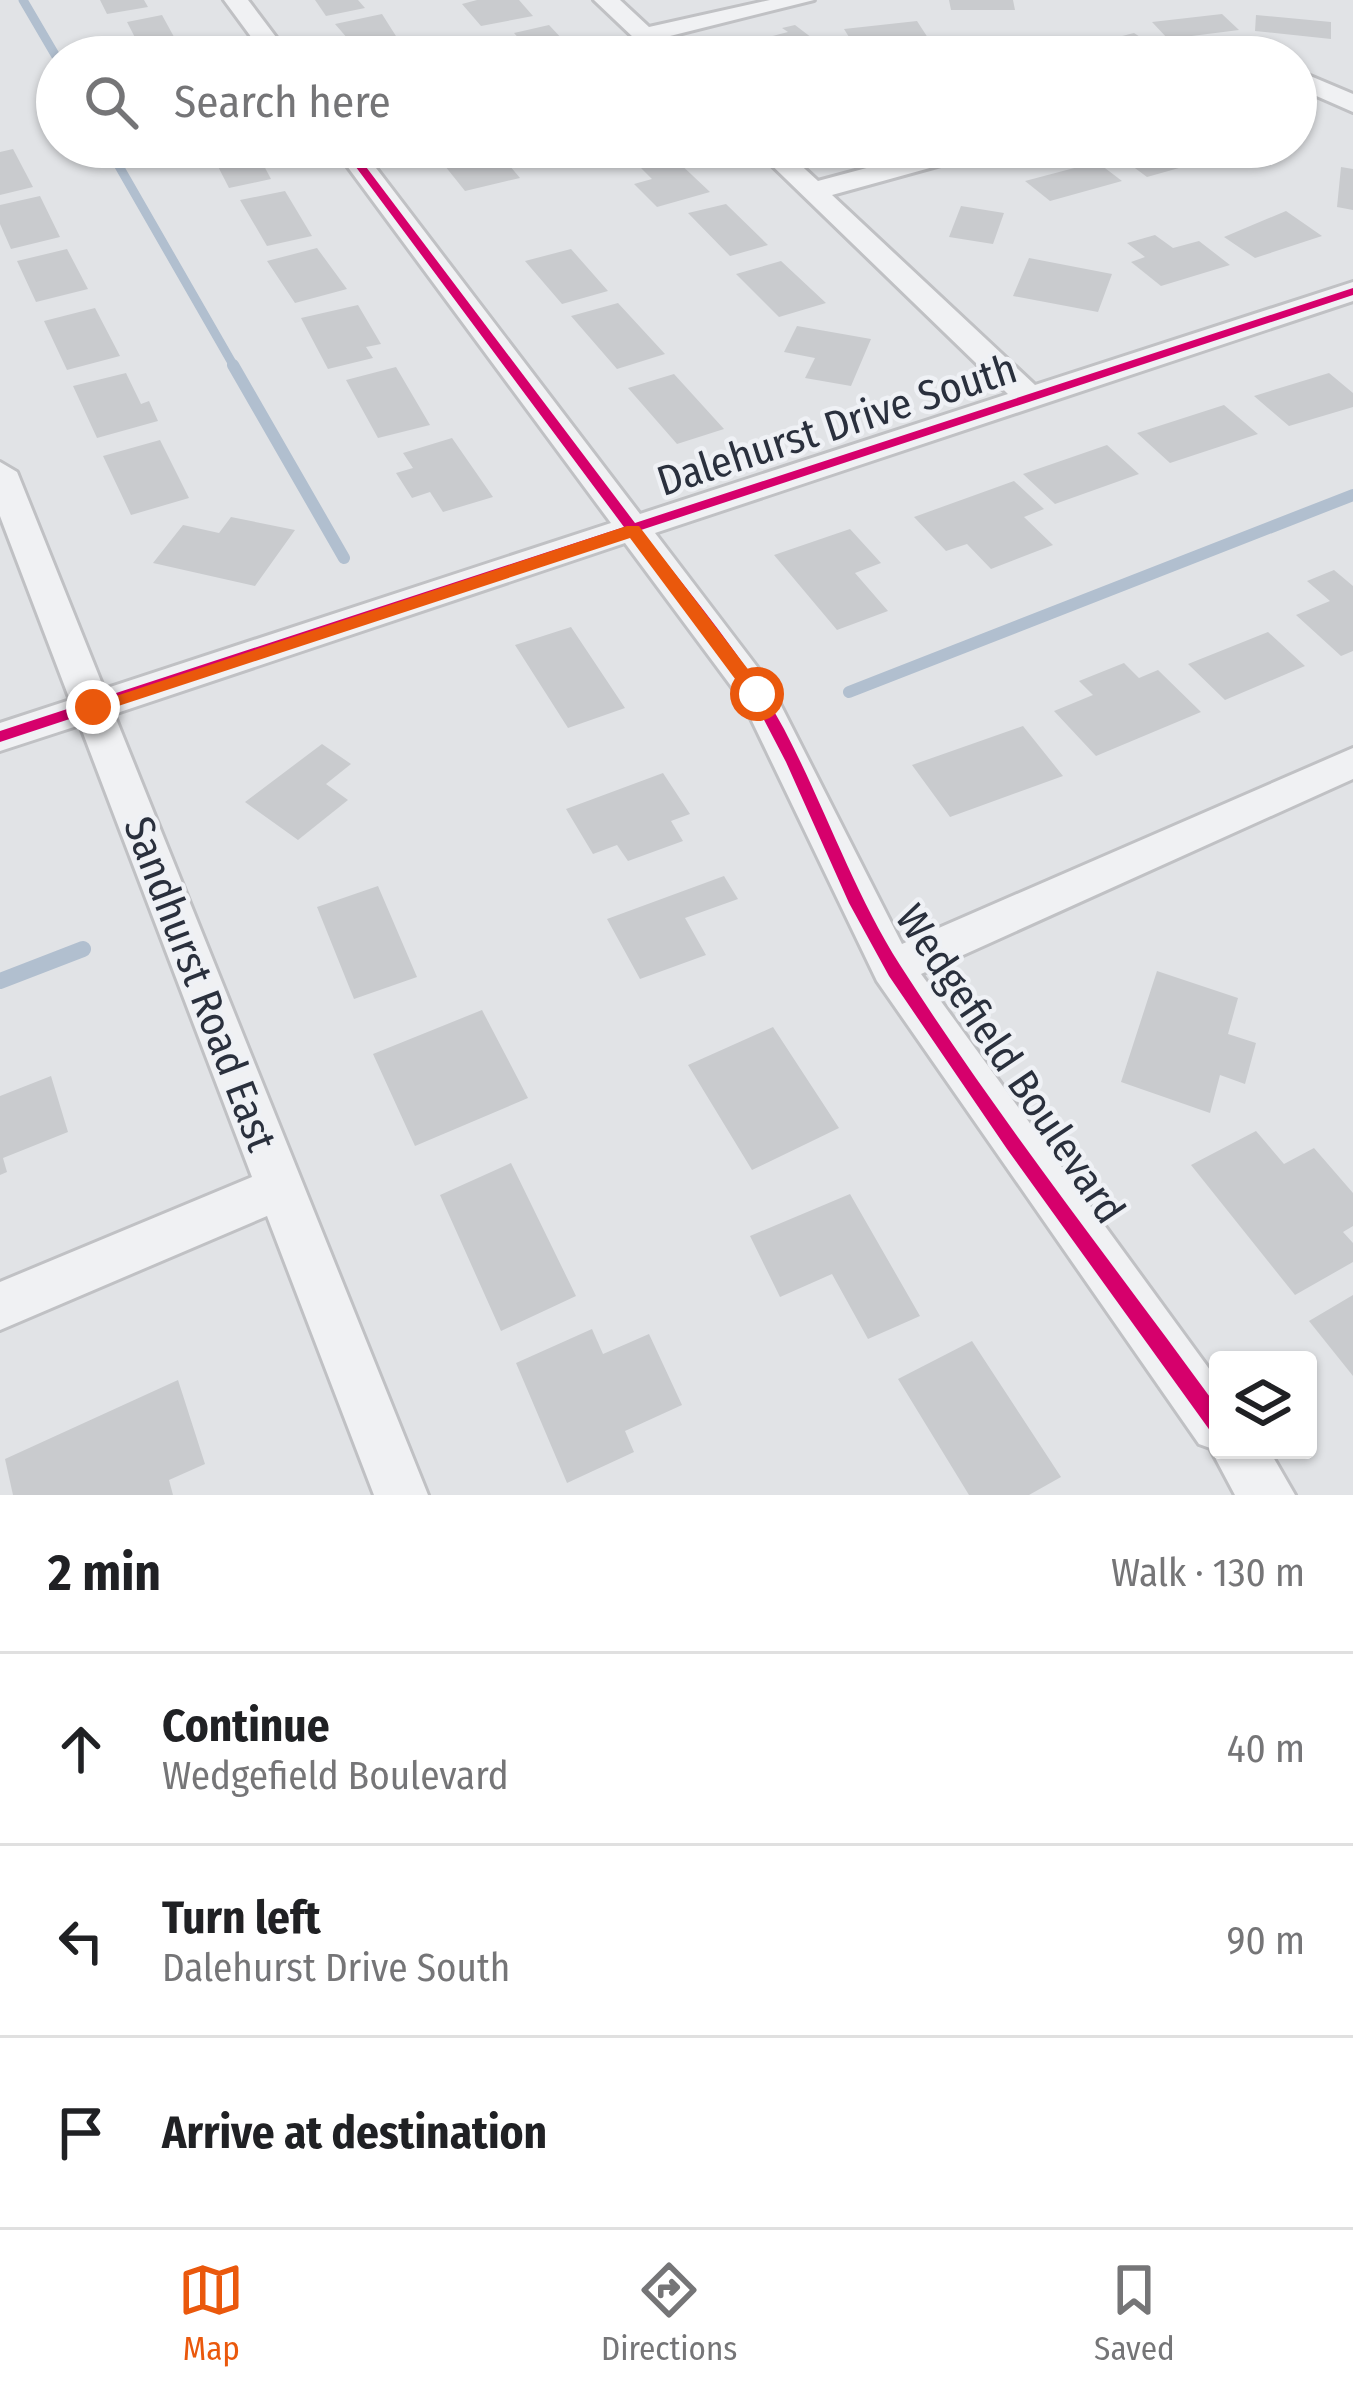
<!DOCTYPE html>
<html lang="en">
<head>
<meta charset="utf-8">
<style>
	:root { --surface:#fff; --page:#f2f2f2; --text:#202124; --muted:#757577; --line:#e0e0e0; --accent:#ea580c }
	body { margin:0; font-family:"Fira Sans Condensed",sans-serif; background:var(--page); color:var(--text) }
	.controls { position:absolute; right:36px; bottom:36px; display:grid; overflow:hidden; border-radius:12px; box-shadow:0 3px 9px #0004 }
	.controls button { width:108px; height:108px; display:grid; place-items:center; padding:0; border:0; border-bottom:3px solid var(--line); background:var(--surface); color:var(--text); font:60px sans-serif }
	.stop { position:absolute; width:36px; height:36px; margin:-27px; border:9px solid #ea580c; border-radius:50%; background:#fff }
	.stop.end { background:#ea580c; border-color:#fff; box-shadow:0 3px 12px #0008 }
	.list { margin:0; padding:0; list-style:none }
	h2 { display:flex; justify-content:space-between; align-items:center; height:156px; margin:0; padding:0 48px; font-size:51px }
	h2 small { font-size:39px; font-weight:400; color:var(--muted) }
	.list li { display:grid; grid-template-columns:78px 1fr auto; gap:36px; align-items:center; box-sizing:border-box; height:192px; padding:0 48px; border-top:3px solid var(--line) }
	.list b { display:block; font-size:45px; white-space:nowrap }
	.list p { margin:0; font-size:39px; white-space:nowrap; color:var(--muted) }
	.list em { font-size:39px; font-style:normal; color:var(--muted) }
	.icon { flex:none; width:66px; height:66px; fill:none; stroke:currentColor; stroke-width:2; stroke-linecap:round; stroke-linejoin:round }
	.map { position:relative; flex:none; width:1353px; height:1495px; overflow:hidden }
	.search { position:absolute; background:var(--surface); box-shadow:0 3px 9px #0004; left:36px; right:36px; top:36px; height:132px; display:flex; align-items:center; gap:30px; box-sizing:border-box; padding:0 42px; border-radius:66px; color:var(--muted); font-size:45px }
	.sheet { height:732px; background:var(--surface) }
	nav { display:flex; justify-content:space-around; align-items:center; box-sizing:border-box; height:168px; border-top:3px solid var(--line); background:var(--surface); font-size:33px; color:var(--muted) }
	nav a { display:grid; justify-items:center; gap:6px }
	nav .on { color:var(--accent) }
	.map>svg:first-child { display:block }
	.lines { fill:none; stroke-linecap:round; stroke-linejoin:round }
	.stream-far2 { stroke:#b1bfcf; stroke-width:9 }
	.stream-far1 { stroke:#b1bfcf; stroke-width:12 }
	.stream { stroke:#b1bfcf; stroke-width:16 }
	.building { fill:#c9cbce }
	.minor-casing { stroke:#c0c1c4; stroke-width:6 }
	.minor { fill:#f0f1f3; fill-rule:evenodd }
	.cycleway-casing { stroke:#eff1f5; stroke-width:7 }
	.cycleway { fill:#d6006c; fill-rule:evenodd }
	.route { fill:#ea580c }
	.labels { text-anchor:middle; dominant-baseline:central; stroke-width:9; stroke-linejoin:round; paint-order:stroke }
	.street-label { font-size:42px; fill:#2a303d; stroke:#eff1f5 }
</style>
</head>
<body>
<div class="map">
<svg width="1353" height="1495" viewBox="0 0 1353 1495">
	<rect width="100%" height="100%" fill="#e1e3e6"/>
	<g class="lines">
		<path class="stream-far2" d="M23,0L57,58
			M108,147L235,368"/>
		<path class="stream-far1" d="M233,365L344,558
			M849,692L1353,495"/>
		<path class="stream" d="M0,981L83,949"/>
	</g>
	<path class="building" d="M100,0H144L148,7L107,14Z
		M315,0H358L365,8L326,16Z
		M477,0H519L533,16L481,26L462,4Z
		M949,0H1013L1015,10H951Z
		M382,14L401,44L361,54L335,24Z
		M1222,14L1239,30L1168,39L1152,22Z
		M162,15L179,46L143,53L127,22Z
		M1256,15L1331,22V39L1255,31Z
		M917,21L928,38L854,45L844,29Z
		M549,25L579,57H536L514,33Z
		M795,25L833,54L743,57L736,51L763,45L757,40L788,32L782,28Z
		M1134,33L1160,50L1133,57H1089L1075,48Z
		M208,147H254L271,179L229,188Z
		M475,147H494L520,178L465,191L437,156Z
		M1143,147H1193L1211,159L1147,177L1116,154Z
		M13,149L33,187L0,195V152Z
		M675,159L710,192L657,207L634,184L652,179L641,168Z
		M1097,162L1122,181L1050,201L1025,181Z
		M1341,167L1353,169V210L1337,207Z
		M285,191L312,236L267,246L240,200Z
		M40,196L60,237L11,249L0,224V205Z
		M726,204L768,245L730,256L688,213Z
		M961,206L1004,213L993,244L949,237Z
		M1286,211L1322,236L1255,258L1224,237Z
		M1155,235L1173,248L1199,241L1230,265L1161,286L1131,262L1145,257L1127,243Z
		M317,248L347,289L295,303L267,261Z
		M67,249L88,289L36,302L17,261Z
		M571,249L608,291L562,304L525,261Z
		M1029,258L1112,274L1098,312L1013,296Z
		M781,261L826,303L779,317L736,274Z
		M618,303L665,354L617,369L571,316Z
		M358,305L381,344L366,347L373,358L328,369L301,318Z
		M95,308L120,356L67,370L44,321Z
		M797,326L871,339L851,386L805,378L815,358L784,352Z
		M396,367L430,425L378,438L346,380Z
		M126,373L141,404L149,401L158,421L97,438L73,386Z
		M1329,373L1353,393V407L1289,426L1254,396Z
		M674,374L724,429L677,444L628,388Z
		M1224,405L1258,434L1170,463L1137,433Z
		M452,438L493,497L443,512L430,492L412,498L396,473L413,468L403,453Z
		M160,440L189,498L131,515L103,456Z
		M1107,445L1139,474L1055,504L1023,474Z
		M1014,481L1044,509L1024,517L1053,545L991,569L967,544L946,551L914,517Z
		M231,517L295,530L255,586L153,563L183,525L219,533Z
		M850,529L881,563L855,573L888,611L837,630L774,555Z
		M1334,570L1353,586V651L1341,656L1296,615L1330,601L1307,581Z
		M571,627L625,708L568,728L515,645Z
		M1268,632L1305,666L1225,700L1188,664Z
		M1124,663L1139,678L1158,670L1201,712L1096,756L1054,711L1093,695L1079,681Z
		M1023,726L1063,776L950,817L912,765Z
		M322,744L351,764L326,784L348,800L298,840L245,802Z
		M663,773L690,814L671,821L683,841L628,861L617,845L593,854L566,809Z
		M724,876L738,899L685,918L706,955L640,979L607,919Z
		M378,886L417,977L354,999L317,907Z
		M1157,971L1238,998L1228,1034L1256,1043L1245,1084L1220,1075L1210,1113L1121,1082Z
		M482,1010L528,1098L415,1146L373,1054Z
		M773,1027L839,1128L752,1170L688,1065Z
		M51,1076L68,1132L3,1158L7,1172L0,1175V1096Z
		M1256,1131L1284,1164L1314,1148L1353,1193V1226L1343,1232L1353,1243V1262L1295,1295L1191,1165Z
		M511,1163L576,1296L501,1331L440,1195Z
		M850,1194L920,1316L868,1339L832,1274L780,1297L750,1236Z
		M1353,1295V1376L1309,1321Z
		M592,1329L603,1354L649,1334L682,1405L625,1431L634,1452L567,1483L516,1363Z
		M972,1341L1061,1477L1029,1495H969L898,1379Z
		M178,1380L205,1464L169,1480L173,1495H13L5,1459Z"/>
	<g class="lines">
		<g class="minor-casing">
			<path id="minor" d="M224,0H248L291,57H266Z
				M594,0H620L649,27L770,0H814L662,38L676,53L674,57H654Z
				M1296,70L1353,94V112L1296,87Z
				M333,147H360L640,514L1008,394L753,147H781L818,181L945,147H988L984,153L832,195L1035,385L1353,282V301L655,533L770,684L902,944L1353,748V779L921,974L1218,1381V1450H1269L1295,1495H1235L1210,1448L1199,1444L877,981L743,702L625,543L114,714L428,1495H374L267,1216L0,1330V1282L252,1177L80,725L0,751V723L70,700L0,516V462L17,472L104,689L611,523Z"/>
		</g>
		<use href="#minor" class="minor"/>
		<g class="cycleway-casing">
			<path id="cycleway" d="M341,147H351L635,523L1353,288V295L641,530C689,593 747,660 784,729C825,807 853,891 900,965C998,1118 1111,1261 1218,1408V1435L1211,1432L1007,1149L889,976L849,903L786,762L752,697L630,534L0,742V731L624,527Z"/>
		</g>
		<use href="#cycleway" class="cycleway"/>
	</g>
	<path class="route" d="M627,526H639L763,689V699H750L630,538L100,712L83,707Z"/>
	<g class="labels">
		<g class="street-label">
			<text transform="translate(837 425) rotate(-18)">Dalehurst Drive South</text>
			<text transform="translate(200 984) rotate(69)">Sandhurst Road East</text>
			<text transform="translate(1010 1064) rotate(56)">Wedgefield Boulevard</text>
		</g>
	</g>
</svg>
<div class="controls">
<button><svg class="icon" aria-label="layers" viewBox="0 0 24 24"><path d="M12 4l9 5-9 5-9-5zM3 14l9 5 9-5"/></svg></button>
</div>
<div class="stop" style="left:757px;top:694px"></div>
<div class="stop end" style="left:93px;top:707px"></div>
<div class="search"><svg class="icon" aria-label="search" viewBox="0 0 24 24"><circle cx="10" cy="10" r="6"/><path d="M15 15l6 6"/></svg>Search here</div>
</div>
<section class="sheet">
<h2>2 min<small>Walk · 130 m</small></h2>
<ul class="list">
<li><svg class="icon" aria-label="ahead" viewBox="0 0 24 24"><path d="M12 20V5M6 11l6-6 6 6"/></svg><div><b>Continue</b><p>Wedgefield Boulevard</p></div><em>40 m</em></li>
<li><svg class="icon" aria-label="left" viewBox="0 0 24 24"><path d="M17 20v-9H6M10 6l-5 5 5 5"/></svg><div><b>Turn left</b><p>Dalehurst Drive South</p></div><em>90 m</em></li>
<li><svg class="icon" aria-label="arrive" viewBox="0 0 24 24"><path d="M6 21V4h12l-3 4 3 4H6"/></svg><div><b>Arrive at destination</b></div></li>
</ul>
</section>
<nav>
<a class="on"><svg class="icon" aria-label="map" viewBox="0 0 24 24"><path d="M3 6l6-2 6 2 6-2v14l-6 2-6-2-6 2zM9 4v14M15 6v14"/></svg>Map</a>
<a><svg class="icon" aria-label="directions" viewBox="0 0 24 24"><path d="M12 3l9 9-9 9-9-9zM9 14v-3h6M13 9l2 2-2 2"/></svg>Directions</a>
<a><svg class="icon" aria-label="saved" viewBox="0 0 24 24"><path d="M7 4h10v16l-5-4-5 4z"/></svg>Saved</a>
</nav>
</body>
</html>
